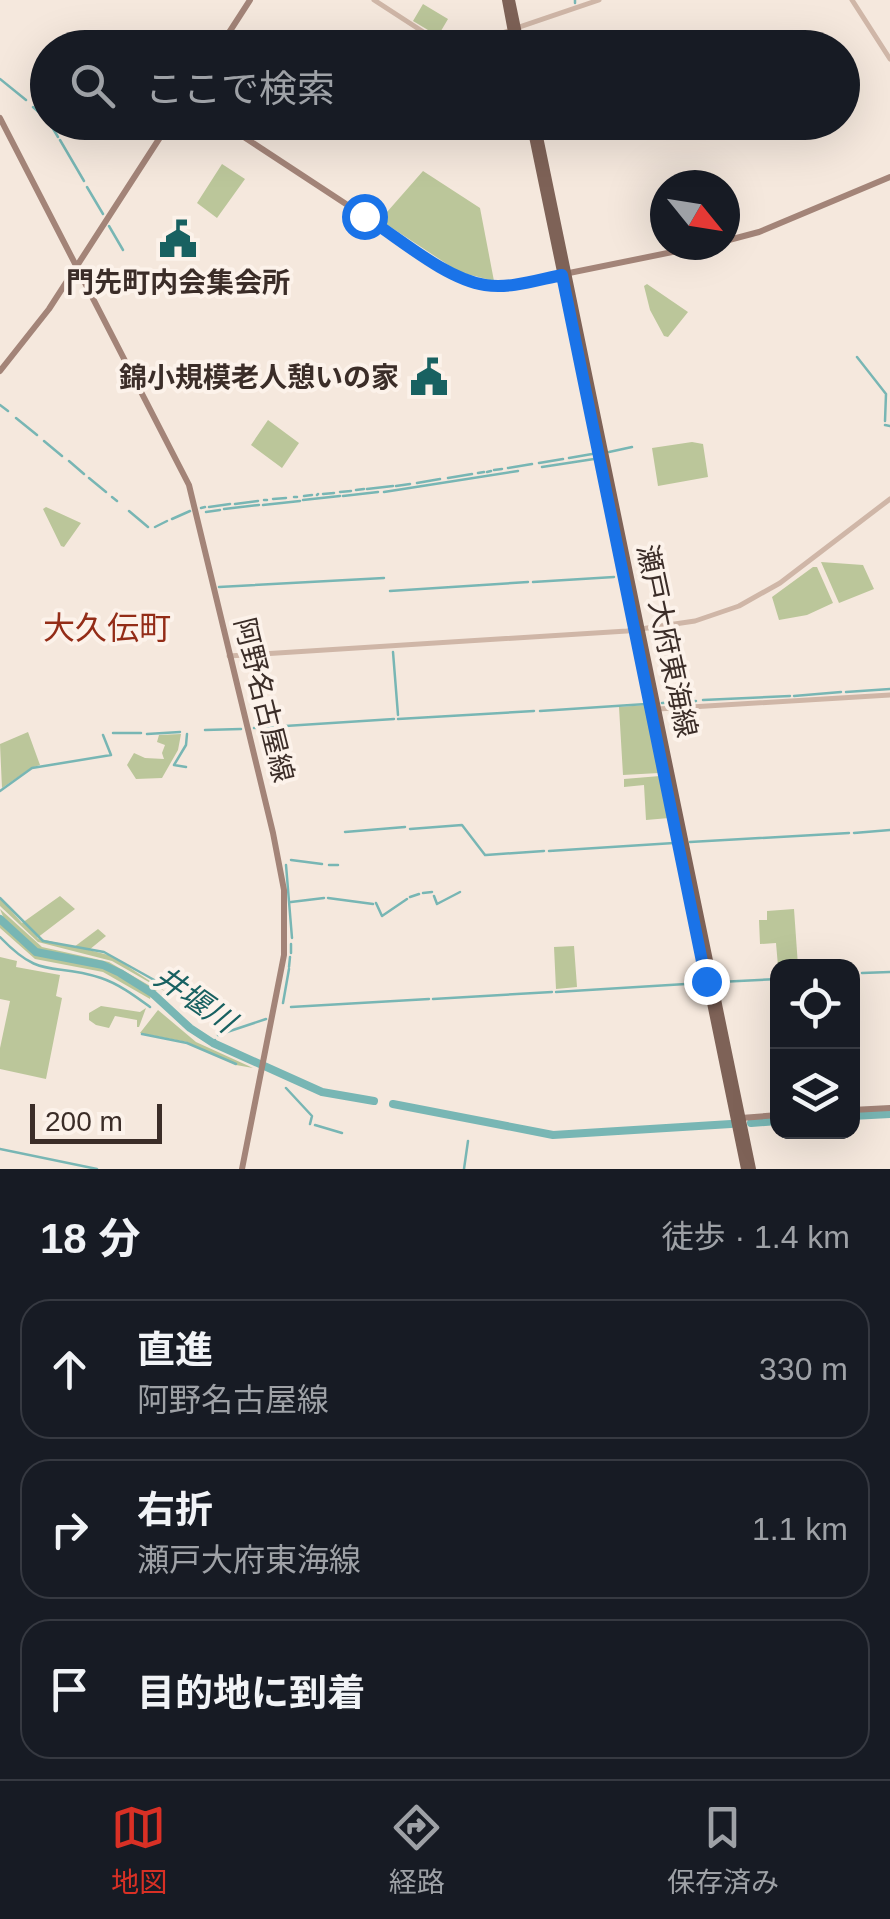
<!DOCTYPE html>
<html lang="ja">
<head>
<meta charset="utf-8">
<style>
	:root { --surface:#171b24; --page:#242831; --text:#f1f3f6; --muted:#9ea1a6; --line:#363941; --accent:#d93025 }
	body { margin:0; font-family:Helvetica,"Noto Sans JP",sans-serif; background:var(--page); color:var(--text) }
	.controls { position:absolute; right:30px; bottom:30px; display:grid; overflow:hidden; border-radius:20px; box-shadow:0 10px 40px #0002 }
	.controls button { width:90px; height:90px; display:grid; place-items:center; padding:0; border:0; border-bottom:2px solid var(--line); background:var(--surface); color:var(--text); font:50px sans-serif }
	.compass { position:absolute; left:650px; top:170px; width:90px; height:90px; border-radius:50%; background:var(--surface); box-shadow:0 10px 40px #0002; rotate:120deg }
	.scale { position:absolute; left:30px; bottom:25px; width:132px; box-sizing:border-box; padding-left:10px; border:5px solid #3b2d28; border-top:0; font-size:28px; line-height:35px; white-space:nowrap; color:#3b2d28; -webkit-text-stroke:8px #fcf2ea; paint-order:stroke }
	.stop { position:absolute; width:30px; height:30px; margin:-22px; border:8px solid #1a73e8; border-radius:50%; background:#fff }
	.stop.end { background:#1a73e8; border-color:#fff; box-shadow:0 2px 10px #0008 }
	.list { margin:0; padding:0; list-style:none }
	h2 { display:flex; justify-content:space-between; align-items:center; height:130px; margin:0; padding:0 40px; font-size:42px }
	h2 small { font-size:32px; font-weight:400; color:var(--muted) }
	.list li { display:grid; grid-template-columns:65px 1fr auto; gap:30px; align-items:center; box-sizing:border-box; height:140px; margin:0 20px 20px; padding:0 20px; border:2px solid var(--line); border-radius:30px }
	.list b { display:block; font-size:38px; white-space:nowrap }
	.list p { margin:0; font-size:32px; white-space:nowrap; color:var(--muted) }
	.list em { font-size:32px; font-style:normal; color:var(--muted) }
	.icon { flex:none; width:55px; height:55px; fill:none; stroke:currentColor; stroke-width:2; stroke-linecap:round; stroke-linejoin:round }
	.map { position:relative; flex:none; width:890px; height:1169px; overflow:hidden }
	.search { position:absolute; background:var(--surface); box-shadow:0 10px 40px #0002; left:30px; right:30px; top:30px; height:110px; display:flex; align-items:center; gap:25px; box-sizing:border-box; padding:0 35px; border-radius:55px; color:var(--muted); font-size:38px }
	.sheet { height:610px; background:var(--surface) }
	nav { display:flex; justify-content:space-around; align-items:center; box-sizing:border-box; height:140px; border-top:2px solid var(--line); background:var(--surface); font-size:28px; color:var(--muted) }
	nav a { display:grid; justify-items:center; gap:5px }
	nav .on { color:var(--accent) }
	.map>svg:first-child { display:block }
	.green { fill:#bbc69a }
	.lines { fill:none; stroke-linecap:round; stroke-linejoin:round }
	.stream { stroke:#78b6b4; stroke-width:2.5 }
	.river { stroke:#78b6b4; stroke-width:8 }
	.tertiary { stroke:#cfb6a7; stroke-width:5 }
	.secondary { stroke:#a38478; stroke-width:6 }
	.primary { stroke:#7e6257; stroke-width:8 }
	.route { stroke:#1a73e8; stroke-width:12 }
	.labels { text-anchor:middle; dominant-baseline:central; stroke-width:8; stroke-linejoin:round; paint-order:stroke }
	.poi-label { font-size:28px; font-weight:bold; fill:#3b2d28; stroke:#fcf2ea }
	.street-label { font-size:28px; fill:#3b2d28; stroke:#fcf2ea }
	.water-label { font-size:30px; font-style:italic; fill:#186161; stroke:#fcf2ea }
	.quarter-label { font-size:32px; fill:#932c17; stroke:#fcf2ea }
</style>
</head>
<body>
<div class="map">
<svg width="890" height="1169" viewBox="0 0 890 1169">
	<rect width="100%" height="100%" fill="#f5e8dd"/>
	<path class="green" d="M423,4L448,19L438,36L413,21Z
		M222,164L245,179L217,218L197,203Z
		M423,171L480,208L494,281L459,272L380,220Z
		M647,284L688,312L668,337L664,336L650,310L644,286Z
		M268,420L299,443L282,468L251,445Z
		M692,442L703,444L708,477L658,486L652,448Z
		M46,507L81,523L64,547L61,546L43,509Z
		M821,562L863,565L874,589L839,603Z
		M813,567H817L833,603L807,615L779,620L772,597Z
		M646,705L659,773L623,775L619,707Z
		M28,732L40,765L31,768L2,788L0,744Z
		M159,735L181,734L178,750L162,778L136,779L127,765L134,753L145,758L164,759L162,753L165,745L157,742Z
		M660,776L669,818L646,820L644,785L624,787V779Z
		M60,896L75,909L37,938L74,947L98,929L106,936L89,950L112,956L168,993L112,961L38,942L0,906V898L22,923Z
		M0,909L42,947L109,962L157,990L153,992L106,965L40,951L4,919Z
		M794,909L798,966H778L776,943L760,944L759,920H767V911Z
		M0,922L34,954L101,966L151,995L150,999L103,972L35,959L0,928Z
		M574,946L577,987L556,989L554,947Z
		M0,957L17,961L16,967L60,975L56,996L62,998L46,1079L0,1069V1048L10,1001L0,999Z
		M101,1006L140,1012L146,1008L139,1027H137V1020L115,1016L109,1028L96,1025L89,1020V1013Z
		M158,1010L196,1042L253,1068L236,1065L187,1042L140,1033Z"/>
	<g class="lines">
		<path class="stream" d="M575,0V3
			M0,79L26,100
			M33,107L48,120
			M49,122L58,137
			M60,140L84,181
			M87,187L103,214
			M109,226L123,250
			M857,357L886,394L885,421
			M0,405L8,411
			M16,418L37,435
			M885,425L890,426
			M44,441L62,456
			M609,452L632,447
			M569,458L592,454
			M69,461L84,474
			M539,463L563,459
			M542,467L594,459
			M508,468L532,464
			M494,470L502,469
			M487,472L491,471
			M478,473L484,472
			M89,478L106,492
			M448,478L472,474
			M417,483L440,479
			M396,486L410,484
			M367,489L393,486
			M356,490L364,489
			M340,492L351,491
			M384,492L518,471
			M323,494L334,493
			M317,495L318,494
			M304,496L312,495
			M343,496L378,492
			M112,497L117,501
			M294,497H297
			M273,499L286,498
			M264,500H267
			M303,500L340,496
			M235,504L258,501
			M263,505L300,501
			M209,507L230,504
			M201,508L205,507
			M224,509L259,505
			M129,511L148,527
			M206,512L220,510
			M172,519L190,511
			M155,527L167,521
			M533,582L614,577
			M219,587L384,578
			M390,591L528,582
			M393,652L398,715
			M846,692L890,689
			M794,696L841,692
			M703,700L790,696
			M662,703L696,701
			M540,711L646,704
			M398,719L534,711
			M254,728L394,719
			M205,730L241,729
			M113,733H141
			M147,734L180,732
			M186,767L174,765L186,745L187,734
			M0,791L32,768L111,755L103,735
			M410,829L462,825L485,855
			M345,832L405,827
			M854,833L890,830
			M690,842L849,833
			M549,851L674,843
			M486,855L544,851
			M291,860L322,864
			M286,865L292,938
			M329,865H338
			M423,893L432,892
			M434,896L437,904L460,892
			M410,897L419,894
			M0,898L43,941L104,952L156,981
			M328,898L373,904
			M291,902L324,898
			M376,903L382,916L407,899
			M0,937C43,982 52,961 101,978C119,984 135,996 150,1007
			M291,953V944
			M289,967L290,957
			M862,973L890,972
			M852,974H857
			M719,982L778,979
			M556,992L702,983
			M433,999L552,992
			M283,1003L289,969
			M291,1007L429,999
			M142,1034L187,1043L236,1064
			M218,1035L266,1019
			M213,1043L215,1040
			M286,1088L312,1116L310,1124
			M315,1125L342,1133
			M0,1149L97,1169
			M464,1169L468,1141"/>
		<path class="river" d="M0,919L36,952L103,965L120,973L152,993L190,1028L213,1043L322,1092L374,1101
			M393,1104L553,1135L731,1124
			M852,1116L890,1114
			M751,1123L778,1121"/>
		<path class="tertiary" d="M374,0L448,48
			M852,0L890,59
			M458,48L599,0
			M229,656L627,631L695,621L739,606L780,583L890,499
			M658,709L890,695"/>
		<path class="secondary" d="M219,48L250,0
			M0,118L189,485L273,833L284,890V955L242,1169
			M221,122L448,271L486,285H510L707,245
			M725,241L759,232L890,177
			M0,371L49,309L170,122
			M852,1110L890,1108
			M741,1118L778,1115"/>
		<path class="primary" d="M506,0L515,48
			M511,0L521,48
			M530,122L595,436
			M536,122L752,1169
			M611,514L745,1169"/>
	</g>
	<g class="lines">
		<path class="route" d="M364,216C398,237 445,279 485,285C510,289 537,280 562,275L706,981"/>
	</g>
	<defs>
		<g id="civic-bare" transform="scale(3)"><path d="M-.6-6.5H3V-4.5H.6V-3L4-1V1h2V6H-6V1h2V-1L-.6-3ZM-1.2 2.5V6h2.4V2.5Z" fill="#186161" stroke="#fcf2ea" stroke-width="2.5" paint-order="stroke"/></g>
	</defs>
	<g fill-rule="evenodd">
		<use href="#civic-bare" x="178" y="239"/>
		<use href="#civic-bare" x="429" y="377"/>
	</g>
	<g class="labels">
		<g class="poi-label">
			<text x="178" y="282">門先町内会集会所</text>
			<text x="399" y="377" text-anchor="end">錦小規模老人憩いの家</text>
		</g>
		<g class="street-label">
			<text transform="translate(667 641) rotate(78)">瀬戸大府東海線</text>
			<text transform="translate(264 700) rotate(76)">阿野名古屋線</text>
		</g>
		<g class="water-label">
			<text transform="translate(195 999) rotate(35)">井堰川</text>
		</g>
		<g class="quarter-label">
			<text x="107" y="628">大久伝町</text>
		</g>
	</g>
</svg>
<div class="controls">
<button><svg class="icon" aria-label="locate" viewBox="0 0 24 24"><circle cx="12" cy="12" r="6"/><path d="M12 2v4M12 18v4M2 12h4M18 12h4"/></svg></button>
<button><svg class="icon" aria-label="layers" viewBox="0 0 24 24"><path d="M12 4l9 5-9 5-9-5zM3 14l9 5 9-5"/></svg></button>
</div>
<svg class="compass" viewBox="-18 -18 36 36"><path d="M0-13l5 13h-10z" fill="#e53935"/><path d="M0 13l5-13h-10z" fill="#9ea1a6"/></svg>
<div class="scale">200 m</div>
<div class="stop" style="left:364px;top:216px"></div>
<div class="stop end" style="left:706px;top:981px"></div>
<div class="search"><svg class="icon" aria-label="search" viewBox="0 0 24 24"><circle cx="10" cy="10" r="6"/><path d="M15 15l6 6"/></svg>ここで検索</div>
</div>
<section class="sheet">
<h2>18 分<small>徒歩 · 1.4 km</small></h2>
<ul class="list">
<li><svg class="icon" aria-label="ahead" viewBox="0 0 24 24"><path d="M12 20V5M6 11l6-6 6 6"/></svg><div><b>直進</b><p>阿野名古屋線</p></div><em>330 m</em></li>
<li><svg class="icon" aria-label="right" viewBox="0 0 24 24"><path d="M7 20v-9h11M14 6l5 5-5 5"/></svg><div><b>右折</b><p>瀬戸大府東海線</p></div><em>1.1 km</em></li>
<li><svg class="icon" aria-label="arrive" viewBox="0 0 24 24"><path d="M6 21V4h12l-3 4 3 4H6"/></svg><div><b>目的地に到着</b></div></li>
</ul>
</section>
<nav>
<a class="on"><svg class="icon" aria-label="map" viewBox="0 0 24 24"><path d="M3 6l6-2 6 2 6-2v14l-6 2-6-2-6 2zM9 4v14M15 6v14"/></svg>地図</a>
<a><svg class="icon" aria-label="directions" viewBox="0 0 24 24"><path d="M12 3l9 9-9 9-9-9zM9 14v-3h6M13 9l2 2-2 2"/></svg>経路</a>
<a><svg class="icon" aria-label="saved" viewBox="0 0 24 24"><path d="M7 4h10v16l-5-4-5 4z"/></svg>保存済み</a>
</nav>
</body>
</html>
